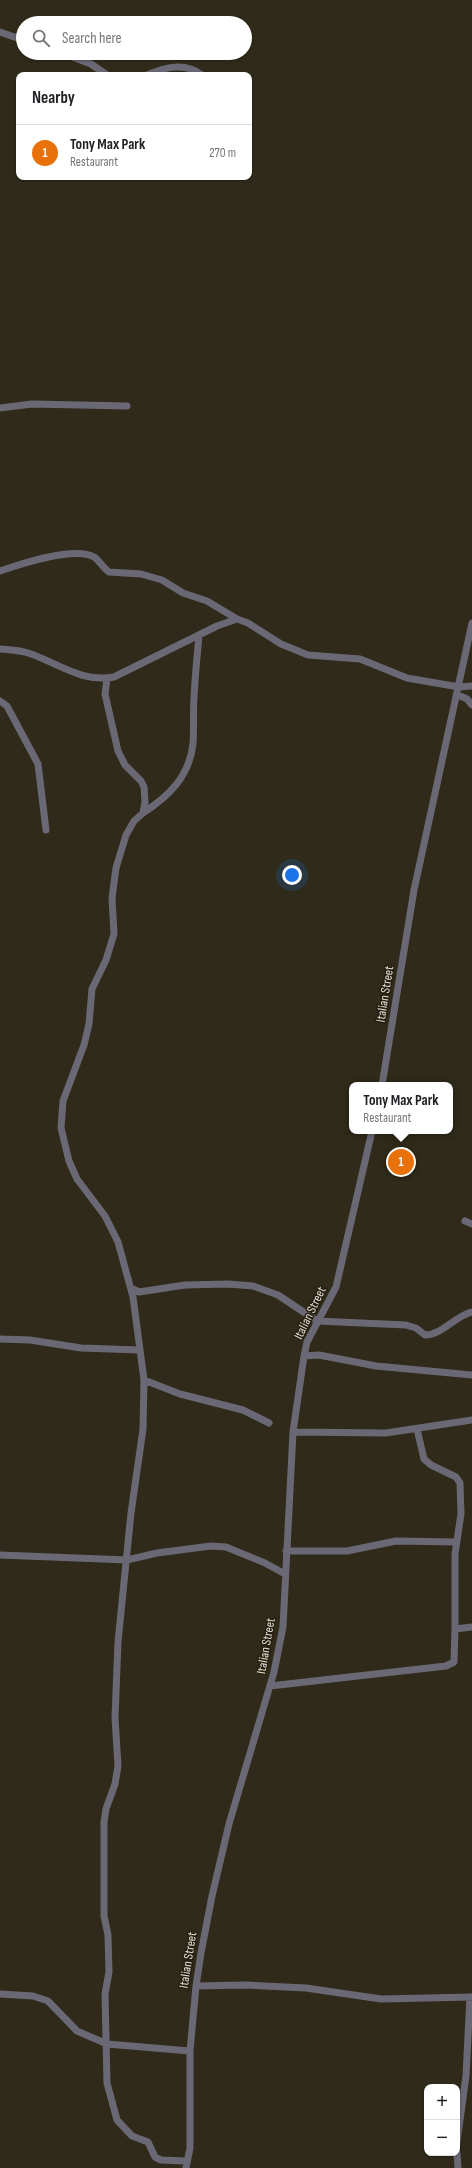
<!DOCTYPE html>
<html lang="en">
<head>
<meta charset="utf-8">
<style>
	:root { --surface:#fff; --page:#f6f6f6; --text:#202124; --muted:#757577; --line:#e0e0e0; --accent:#0f766e }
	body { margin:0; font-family:"Sofia Sans Condensed",sans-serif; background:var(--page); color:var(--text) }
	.controls { position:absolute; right:12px; bottom:12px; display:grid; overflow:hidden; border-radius:8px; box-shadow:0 1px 3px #0004 }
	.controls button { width:36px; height:36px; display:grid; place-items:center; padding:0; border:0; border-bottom:1px solid var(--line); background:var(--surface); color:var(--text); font:20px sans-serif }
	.you { position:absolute; left:292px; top:875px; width:14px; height:14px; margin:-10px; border:3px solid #fff; border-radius:50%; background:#1a73e8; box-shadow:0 0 0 6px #1a73e833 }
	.badge { display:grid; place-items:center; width:26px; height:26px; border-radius:50%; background:var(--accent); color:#fff; font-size:13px; font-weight:700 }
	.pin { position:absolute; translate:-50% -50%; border:2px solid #fff; box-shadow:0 1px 4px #0006 }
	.popup { position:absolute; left:349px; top:1082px; width:104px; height:52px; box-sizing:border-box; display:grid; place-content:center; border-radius:8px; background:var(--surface); filter:drop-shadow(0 1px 3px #0005); font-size:13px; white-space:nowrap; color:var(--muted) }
	.popup b { font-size:15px; color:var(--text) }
	.popup::after { content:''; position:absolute; left:50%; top:100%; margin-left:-8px; border:8px solid transparent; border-top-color:var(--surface) }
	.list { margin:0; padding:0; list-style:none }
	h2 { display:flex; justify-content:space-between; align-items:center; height:52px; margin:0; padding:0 16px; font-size:17px }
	h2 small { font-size:13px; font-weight:400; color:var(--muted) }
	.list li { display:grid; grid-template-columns:26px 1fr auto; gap:12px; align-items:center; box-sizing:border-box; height:56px; padding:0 16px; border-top:1px solid var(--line) }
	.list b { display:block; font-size:15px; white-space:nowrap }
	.list p { margin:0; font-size:13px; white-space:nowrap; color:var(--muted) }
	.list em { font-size:13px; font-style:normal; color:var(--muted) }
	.icon { flex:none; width:22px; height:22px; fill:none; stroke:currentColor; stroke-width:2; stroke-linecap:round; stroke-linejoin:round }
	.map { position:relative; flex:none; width:472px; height:2168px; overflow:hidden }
	.search { position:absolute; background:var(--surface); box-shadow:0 1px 3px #0004; left:16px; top:16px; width:236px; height:44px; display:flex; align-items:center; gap:10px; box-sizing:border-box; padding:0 14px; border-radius:22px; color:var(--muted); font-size:15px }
	.panel { position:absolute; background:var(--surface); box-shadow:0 1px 3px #0004; left:16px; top:72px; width:236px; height:108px; border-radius:8px }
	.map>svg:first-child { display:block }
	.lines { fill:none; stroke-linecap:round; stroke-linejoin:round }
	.minor { stroke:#6b6876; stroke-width:7 }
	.labels { text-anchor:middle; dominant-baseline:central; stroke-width:3; stroke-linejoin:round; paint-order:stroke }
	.street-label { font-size:13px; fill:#e4e1d6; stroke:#25200f }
</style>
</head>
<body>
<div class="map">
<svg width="472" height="2168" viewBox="0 0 472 2168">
	<rect width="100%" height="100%" fill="#2f2a19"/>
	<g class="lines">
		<path class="minor" d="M0,32L23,40
			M62,53L91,64L107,75
			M147,75C165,67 185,62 202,75
			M0,408L32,404L127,406
			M0,571C20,564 75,546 94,557C100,561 103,568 109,572L141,574L162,580L183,593L207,601L237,619
			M0,649C11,650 21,650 31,654C59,664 83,683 114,677L217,626L237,619L248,623L281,644L308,655L360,659L407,678L459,687L472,686
			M107,679L105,694L118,751L125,765L141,781L144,787L145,802L143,813L134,821L126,835L116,868L112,898L114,934L106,960L92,989L89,1024L84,1045L63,1101L61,1128L69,1161L77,1179L105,1216L118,1242L133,1297L144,1380L143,1429L131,1513L118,1642L115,1718L118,1766L115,1784L106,1809L104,1822V1916L108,1935L109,1972L105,1994L107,2083L117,2120L132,2136L148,2142L155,2157L161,2160L187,2161
			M458,695L467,699L472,705
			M0,701L7,706L38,764L46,830
			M143,813C169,796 189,777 193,744C194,728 193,713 194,698C195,677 197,657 199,636
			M382,1085L414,890L472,623
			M465,1221L472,1224
			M131,1288L139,1292L185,1285L228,1284L253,1286L278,1295L317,1321L406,1325L416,1328L425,1335C442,1335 455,1316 472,1312
			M0,1339L30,1340L81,1348L140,1350
			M304,1356L319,1355L376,1366L472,1375
			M144,1380L180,1394L243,1410L269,1423
			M417,1429L424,1459L431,1465L456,1477L460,1483L461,1514L455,1554V1629
			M293,1432L386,1433L472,1420
			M286,1551H347L396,1541L456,1542
			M0,1555L127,1560L157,1553L211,1546L226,1547L265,1563L285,1574
			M270,1686L446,1666L454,1662L455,1629L472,1627
			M196,1986L245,1985L306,1988L381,1999L472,1997
			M0,1994L33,1996L48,2001L77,2031L107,2044L190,2051
			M457,2142L466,2076L470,1997
			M457,2153L458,2168
			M186,2168L190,2148V2051L196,1986L201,1953L212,1896L229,1824L274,1672L283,1627L293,1432L304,1356L307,1342L336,1287L372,1131"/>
	</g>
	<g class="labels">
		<g class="street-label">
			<text transform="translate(385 994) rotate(-81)">Italian Street</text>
			<text transform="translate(310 1313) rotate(-64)">Italian Street</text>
			<text transform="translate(266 1646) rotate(-80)">Italian Street</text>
			<text transform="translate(188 1960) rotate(-81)">Italian Street</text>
		</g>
	</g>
</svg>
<div class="controls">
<button>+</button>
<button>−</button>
</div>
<div class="you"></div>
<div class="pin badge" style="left:401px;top:1162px;background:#e8710a">1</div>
<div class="popup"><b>Tony Max Park</b>Restaurant</div>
<div class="search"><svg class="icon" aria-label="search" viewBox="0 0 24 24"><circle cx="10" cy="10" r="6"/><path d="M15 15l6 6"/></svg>Search here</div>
<section class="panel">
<h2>Nearby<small></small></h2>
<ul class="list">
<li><span class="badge" style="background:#e8710a">1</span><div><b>Tony Max Park</b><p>Restaurant</p></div><em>270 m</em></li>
</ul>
</section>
</div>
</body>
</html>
